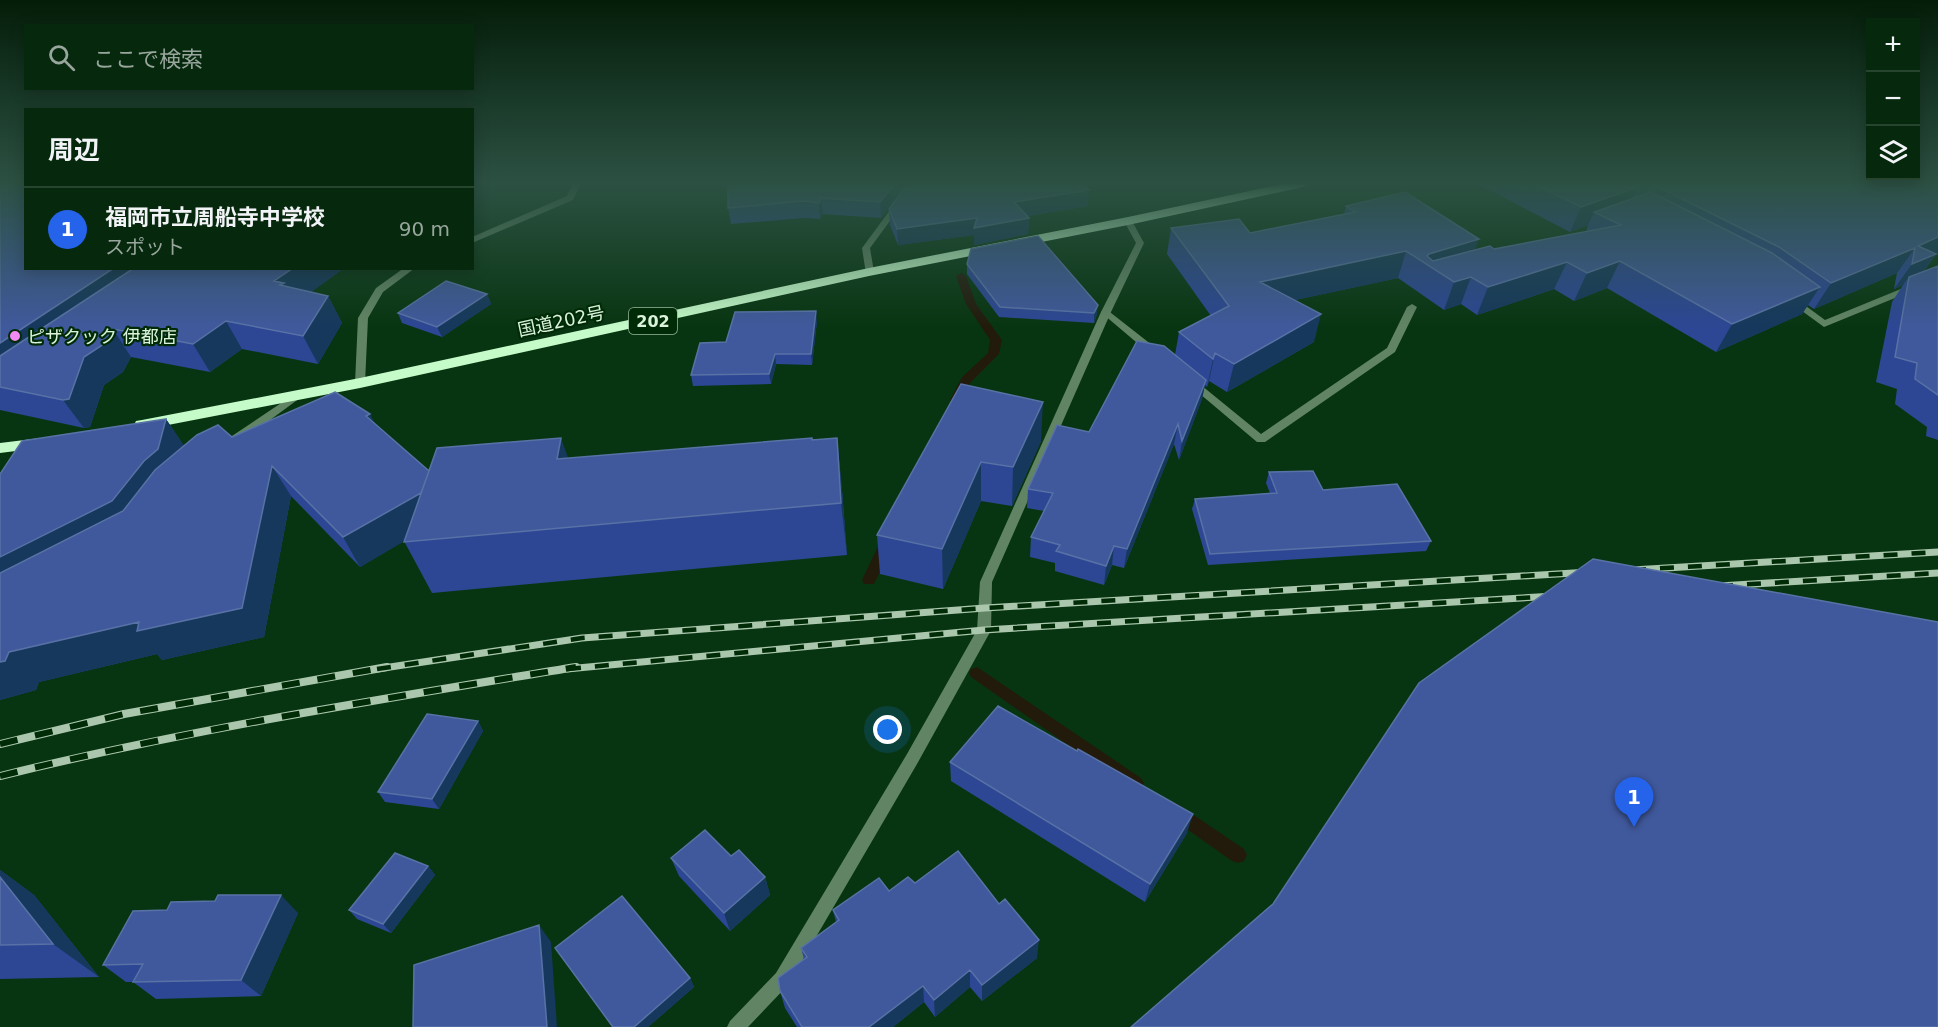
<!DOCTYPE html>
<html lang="ja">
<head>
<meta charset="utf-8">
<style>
	:root { --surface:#06280d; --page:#14341b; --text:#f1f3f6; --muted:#98a69d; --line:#27442e; --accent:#2563eb }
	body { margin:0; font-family:"DejaVu Sans","Noto Sans JP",sans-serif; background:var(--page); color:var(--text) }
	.controls { position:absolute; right:18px; top:18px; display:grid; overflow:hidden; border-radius:0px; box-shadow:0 3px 15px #0003 }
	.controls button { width:54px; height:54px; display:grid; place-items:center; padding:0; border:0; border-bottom:2px solid var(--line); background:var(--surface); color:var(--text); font:30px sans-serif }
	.you { position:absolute; left:888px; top:730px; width:21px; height:21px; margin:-15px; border:4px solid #fff; border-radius:50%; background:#1a73e8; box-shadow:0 0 0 9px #1a73e833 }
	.badge { display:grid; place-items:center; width:39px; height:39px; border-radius:50%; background:var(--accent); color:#fff; font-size:20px; font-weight:700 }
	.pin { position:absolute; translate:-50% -50px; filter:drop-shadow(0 2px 3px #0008) }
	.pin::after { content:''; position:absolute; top:32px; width:21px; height:18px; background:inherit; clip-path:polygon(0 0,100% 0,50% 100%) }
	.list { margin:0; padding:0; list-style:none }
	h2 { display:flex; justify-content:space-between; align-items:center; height:78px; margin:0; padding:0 24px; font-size:26px }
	h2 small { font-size:20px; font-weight:400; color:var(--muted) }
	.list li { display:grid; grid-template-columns:39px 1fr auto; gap:18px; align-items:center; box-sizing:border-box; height:84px; padding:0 24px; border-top:2px solid var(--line) }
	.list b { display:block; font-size:22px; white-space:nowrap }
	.list p { margin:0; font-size:20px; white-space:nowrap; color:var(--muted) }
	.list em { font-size:20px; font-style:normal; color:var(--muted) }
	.icon { flex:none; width:33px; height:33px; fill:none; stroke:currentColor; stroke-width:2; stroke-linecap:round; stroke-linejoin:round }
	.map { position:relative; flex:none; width:1938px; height:1027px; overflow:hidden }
	.search { position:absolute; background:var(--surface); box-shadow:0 3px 15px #0003; left:24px; top:24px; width:450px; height:66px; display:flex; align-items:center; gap:15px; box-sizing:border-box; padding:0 21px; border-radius:0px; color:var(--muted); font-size:22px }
	.panel { position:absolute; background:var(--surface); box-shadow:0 3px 15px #0003; left:24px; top:108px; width:450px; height:162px; border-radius:0px }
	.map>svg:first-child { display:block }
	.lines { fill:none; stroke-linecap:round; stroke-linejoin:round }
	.stream { fill:#221b0c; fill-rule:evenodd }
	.lane { fill:#618564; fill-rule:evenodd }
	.street { fill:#618564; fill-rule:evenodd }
	.highway { fill:#c5fbc9; fill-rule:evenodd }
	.rail-far1-casing { stroke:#aac7ad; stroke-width:7 }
	.rail-casing { stroke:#aac7ad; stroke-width:8 }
	.rail-far1 { stroke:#002b07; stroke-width:4.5; stroke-dasharray:14; stroke-linecap:butt }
	.rail { stroke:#002b07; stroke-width:6; stroke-dasharray:18; stroke-linecap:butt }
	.wall { fill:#2d4794 }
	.shaded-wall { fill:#16385d }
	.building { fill:#40599c; stroke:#5872a6; stroke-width:1.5 }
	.poi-dot { fill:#f18af4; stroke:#002b07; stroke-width:2 }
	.labels { text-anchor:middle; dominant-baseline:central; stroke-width:4.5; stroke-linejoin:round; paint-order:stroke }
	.shield { fill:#002b07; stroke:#99b79c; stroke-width:1.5 }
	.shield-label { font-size:16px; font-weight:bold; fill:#dbf3dc }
	.street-label { font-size:18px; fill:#dbf3dc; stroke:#002b07 }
	.poi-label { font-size:18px; fill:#dbf3dc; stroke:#002b07; text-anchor:start }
</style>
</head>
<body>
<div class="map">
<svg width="1938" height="1027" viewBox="0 0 1938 1027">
	<rect width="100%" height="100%" fill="#083511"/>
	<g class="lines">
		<path class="stream" d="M961,273L966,276L976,304L1002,340L999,354L971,382L960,403L956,404L950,400L962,377L988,353L990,340L966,304L956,276Z
			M886,539L893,544L876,580L874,584H864L862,580L881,540Z
			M977,667L1141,778L1144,783L1141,788L1135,791L1129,788L971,677L969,673L971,669Z
			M1176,803L1244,849L1247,855L1244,861L1238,863L1232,861L1170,817L1167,811L1170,805Z"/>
		<path class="lane" d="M1412,304L1417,307L1395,352L1265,442H1257L1187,383L1188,381H1196L1261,434L1387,348L1407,307Z
			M1106,309L1157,349V353H1149L1103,314L1101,312Z"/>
		<path class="street" d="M573,183H581L573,200L472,243V237L567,196Z
			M910,183H918L870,248L874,272L869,275L866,274L862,248Z
			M1128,218L1132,221L1144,243L1111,312L992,582L991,630L989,634L917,764L788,985L748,1027H727L730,1021L776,973L907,754L977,630L980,582L1101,312L1136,243L1124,221Z
			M404,268H415L383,292L368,318L365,383L360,386L356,385L355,383L358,318L376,288Z
			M1935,275L1938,276V283L1934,282L1824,327L1787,300L1789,298H1795L1825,320Z
			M296,393L300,394L301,396L300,398L240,442H232L230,439L232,436Z"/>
		<path class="highway" d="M1287,183H1309L1303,187L1128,225L869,276L360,388L142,430L136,429L134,425L136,421L142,420L360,378L869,268L1128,217Z
			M41,438L47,439L49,443L47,447L0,453V443Z"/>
		<g class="rail-far1-casing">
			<path id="rail-far1" d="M1632,570L1938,552
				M1719,586L1938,573
				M377,669L582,638L985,608L1590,572
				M567,669L984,630L1555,596"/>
		</g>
		<g class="rail-casing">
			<path id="rail" d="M0,744L124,714L387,667
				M0,776C190,729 383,699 576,667"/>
		</g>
		<use href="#rail-far1" class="rail-far1"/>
		<use href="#rail" class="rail"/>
	</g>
	<path class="wall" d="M0,183L26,268H344L311,292L328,296L342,323L318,364L242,349L210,372L131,357L123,372L104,385L90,427L84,428L0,410Z
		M728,183H907L881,218L823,214L820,219L804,218L731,224L728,208Z
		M1481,183H1938L1935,256L1924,271L1938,266V440L1926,436L1927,427L1895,404L1897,389L1876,382L1892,302L1903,285L1894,289L1897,273L1814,309L1808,305L1802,314L1716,352L1607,288L1574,301L1554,289L1477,315L1461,304L1444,310L1398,278L1295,300L1314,342L1227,392L1209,381L1207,387L1205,385L1202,399L1179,460L1174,444L1124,568L1112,565L1104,585L1055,571V563L1030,557L1031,537L1044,511L1027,508L1028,489L1175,355L1179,332L1211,316L1167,254L1171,228L1250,233L1344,214L1346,206L1475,250L1494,249L1586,232L1588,225L1570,232L1480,185Z
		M1088,206L1027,216L1029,218L1028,234L974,245V235L898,245L890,225L889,209Z
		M967,264L1097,314L1094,323L999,317L967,274Z
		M487,294L491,304L442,337L402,323L398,313Z
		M817,321L812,365L776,364L771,384L693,386L691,375L726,342Z
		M961,384L1041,441L1012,506L981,501L943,589L880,574L877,535Z
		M166,419L184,446L232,437L375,424L429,471L569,458L837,438L842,490L847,555L432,593L404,541L360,567L291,496L264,637L162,660L157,654L39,682L36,690L0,700V474Z
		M1269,472L1323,490L1431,541L1426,551L1208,565L1192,509L1195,499L1270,493L1266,483Z
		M478,721L483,731L439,809L385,802L378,792Z
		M1077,751L1187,833L1145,902L951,781L950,762Z
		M671,858L765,877L770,895L730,931L679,876Z
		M428,866L435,875L391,933L357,919L349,910Z
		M0,870L34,895L99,977L0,979Z
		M915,883L1037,958L982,1001L970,987L935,1017L924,1002L893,1027H797L785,1008L780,991L804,959L801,948L836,922L833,910Z
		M298,913L261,996L156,999L133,982H126L103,965Z
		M555,948L690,978L694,987L648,1027H612Z"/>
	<path class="shaded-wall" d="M895,183H907L881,218L880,202Z
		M1638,187L1626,212H1594L1588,225L1570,232L1581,207Z
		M1089,190L1088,206L1014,218V202Z
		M821,198L823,214L820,219L819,203Z
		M977,218H1029L1028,234L974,245V235L898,245L897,229Z
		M1938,237V254L1935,256L1918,279L1909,277L1903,285L1894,289L1912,264L1918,246Z
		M1479,239L1469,266L1425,263L1429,254Z
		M1915,248L1897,273L1814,309L1831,283Z
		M1406,251L1398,278L1254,309L1260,282Z
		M1620,261L1607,288L1574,301L1587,273Z
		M1567,262L1554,289L1477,315L1488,287Z
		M114,268H171L0,385V343Z
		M293,268H344L295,304L274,281Z
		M1471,277L1461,304L1444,310L1454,282Z
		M1820,287L1802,314L1716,352L1732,324Z
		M487,294L491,304L442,337L437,327Z
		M328,296L342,323L318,364L303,336Z
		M1098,305L1097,314L1094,323V313Z
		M816,311L817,321L812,365L811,354Z
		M1321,314L1314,342L1227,392L1234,364Z
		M226,321L242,349L210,372L193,344Z
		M113,329L131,357L123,372L104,385L90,427L84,428L63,400L84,357Z
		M1215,353L1209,381L1207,387L1213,359Z
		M775,354L776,364L771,384L769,374Z
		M1206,380L1202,399L1179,460L1182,441Z
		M1043,402L1041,441L1012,506L1013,467Z
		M370,414L385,443L366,416Z
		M166,419L186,449L178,479L0,601V557Z
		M1178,424L1174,444L1124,568L1127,549Z
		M561,438L579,489L557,459Z
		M837,438L842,490L847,555L841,503Z
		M981,462V501L943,589L942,549Z
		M272,466L291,496L264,637L162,660L157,654L39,682L36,690L0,700V662L9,652Z
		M442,481L456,511L360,567L343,537Z
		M1114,546L1112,565L1104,585L1106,566Z
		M478,721L483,731L439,809L432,799Z
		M1193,814L1187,833L1145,902L1150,884Z
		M428,866L435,875L391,933L383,924Z
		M0,870L34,895L99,977L53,944L0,877Z
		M765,877L770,895L730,931L724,913Z
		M281,895L298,913L261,996L241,980Z
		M539,925L551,942L557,1027H547Z
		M1039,940L1037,958L982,1001V985Z
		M970,970V987L935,1017L934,1000Z
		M690,978L694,987L648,1027H634Z
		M923,986L924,1002L893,1027H869Z"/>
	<path class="building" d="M0,183H26V268H114L0,343Z
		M728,183H895L880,202L821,198L819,203L803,201L728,208Z
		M908,183H1083L1089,190L1014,202L1029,218L974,228L977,218L897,229L889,209Z
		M1532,183H1629L1638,187L1581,207Z
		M1650,183H1938V237L1918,246L1936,254L1912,264L1915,248L1831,283L1779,247Z
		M1405,192L1479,239L1429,254L1427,256L1433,261L1490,246L1494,249L1621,225L1594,212L1651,192L1772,253L1820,287L1732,324L1620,261L1587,273L1567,262L1488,287L1471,277L1454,282L1406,251L1260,282L1321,314L1234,364L1215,353L1213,359L1179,332L1229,306L1171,228L1239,219L1250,233L1355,212L1346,206Z
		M1038,236L1098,305L1094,313L1000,307L967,264L971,249Z
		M1938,266V395L1915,379L1917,363L1895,357L1909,277Z
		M134,268H293L274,281L284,283L280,285L328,296L303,336L226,321L193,344L113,329L104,344L84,357L69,399L63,400L0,387V356Z
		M446,281L487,294L437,327L398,313Z
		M816,311L811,354H775L769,374L691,375L700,343L726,342L735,312Z
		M1137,341L1164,346L1206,380L1182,441L1178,424L1127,549L1114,546L1106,566L1056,551L1060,545L1031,537L1053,493L1028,489L1057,425L1089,432Z
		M961,384L1043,402L1013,467L981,462L942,549L877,535Z
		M335,392L370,414L366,416L429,471L421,493L343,537L272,466L242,608L137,631L139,622L9,652L5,661L0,662V573L123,511L155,470L197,435L218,425L232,437Z
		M166,419L158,449L144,461L112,501L0,557V474L22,441Z
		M561,438L557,459L812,438V440L837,438L841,503L404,542L437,448Z
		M1313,471L1323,490L1397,484L1431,541L1210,554L1195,499L1277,493L1269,472Z
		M1593,559L1938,622V1027H1131L1273,904L1419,683Z
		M998,706L1077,751L1078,749L1193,814L1150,884L950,762Z
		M427,714L478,721L432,799L378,792Z
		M705,830L731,856L739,850L765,877L724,913L671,858Z
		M958,851L999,904L1005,899L1039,940L982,985L970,970L934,1000L923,986L869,1027H802L780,991L778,978L807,957L801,948L839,920L833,910L879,878L889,891L908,877L915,883Z
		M395,853L428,866L383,924L349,910Z
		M0,877L53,944L0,945Z
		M218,895H281L241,980L133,982L143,964L103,965L133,911L167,910L171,902L215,901Z
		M622,896L690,978L634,1027H613L555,948Z
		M539,925L547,1027H413L414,965Z"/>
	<linearGradient id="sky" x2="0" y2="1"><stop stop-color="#041d09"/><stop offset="0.56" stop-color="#2c5143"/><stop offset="1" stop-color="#2c5143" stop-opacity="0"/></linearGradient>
	<rect width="1938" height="327" fill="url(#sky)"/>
	<circle class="poi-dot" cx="15" cy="336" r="6"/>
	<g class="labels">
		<rect class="shield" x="629" y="308" width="48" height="26" rx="4.5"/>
		<g class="shield-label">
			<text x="653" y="321">202</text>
		</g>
		<g class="street-label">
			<text transform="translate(561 321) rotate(-12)">国道202号</text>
		</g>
		<g class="poi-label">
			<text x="27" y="336">ピザクック 伊都店</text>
		</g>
	</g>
</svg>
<div class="controls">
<button>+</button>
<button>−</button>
<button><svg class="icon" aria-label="layers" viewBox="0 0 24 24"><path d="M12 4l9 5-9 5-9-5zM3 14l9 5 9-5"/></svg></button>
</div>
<div class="you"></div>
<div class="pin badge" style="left:1634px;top:827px">1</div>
<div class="search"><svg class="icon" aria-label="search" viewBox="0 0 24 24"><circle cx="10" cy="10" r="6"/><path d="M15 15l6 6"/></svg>ここで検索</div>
<section class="panel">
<h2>周辺<small></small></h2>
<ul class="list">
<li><span class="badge">1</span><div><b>福岡市立周船寺中学校</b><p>スポット</p></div><em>90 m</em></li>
</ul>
</section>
</div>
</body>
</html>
